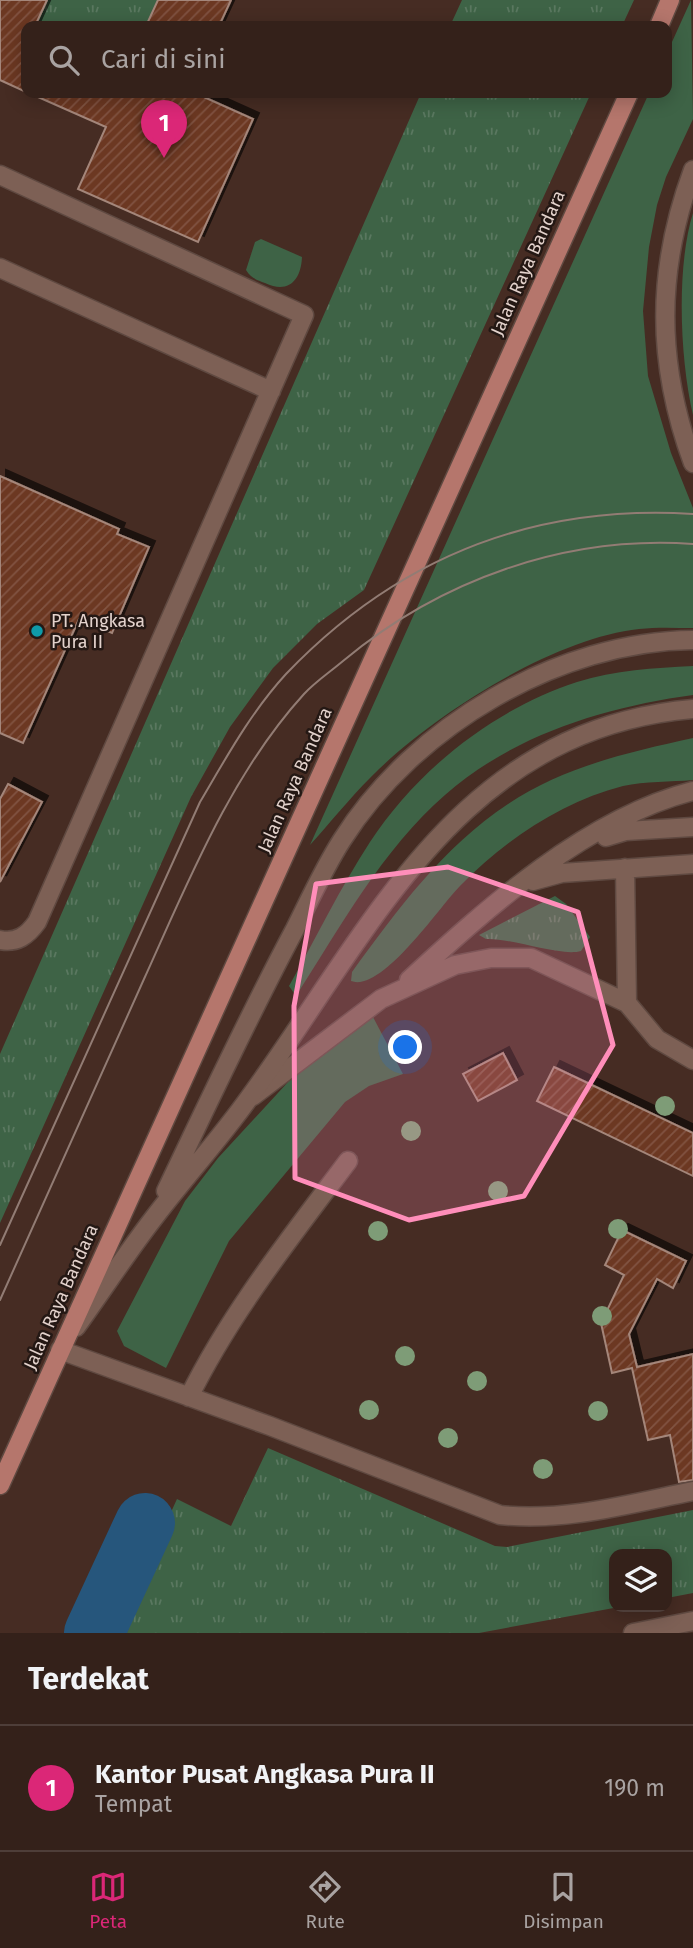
<!DOCTYPE html>
<html lang="id">
<head>
<meta charset="utf-8">
<style>
	:root { --surface:#34211a; --page:#3c2923; --text:#f1f3f6; --muted:#a9a3a2; --line:#4e3e39; --accent:#db2777 }
	body { margin:0; font-family:"Fira Sans",sans-serif; background:var(--page); color:var(--text) }
	.controls { position:absolute; right:21px; bottom:21px; display:grid; overflow:hidden; border-radius:14px; box-shadow:0 4px 18px #0003 }
	.controls button { width:63px; height:63px; display:grid; place-items:center; padding:0; border:0; border-bottom:2px solid var(--line); background:var(--surface); color:var(--text); font:35px sans-serif }
	.you { position:absolute; left:406px; top:1048px; width:24px; height:24px; margin:-18px; border:5px solid #fff; border-radius:50%; background:#1a73e8; box-shadow:0 0 0 10px #1a73e833 }
	.badge { display:grid; place-items:center; width:46px; height:46px; border-radius:50%; background:var(--accent); color:#fff; font-size:23px; font-weight:700 }
	.pin { position:absolute; translate:-50% -58px; filter:drop-shadow(0 2px 4px #0008) }
	.pin::after { content:''; position:absolute; top:37px; width:24px; height:21px; background:inherit; clip-path:polygon(0 0,100% 0,50% 100%) }
	.list { margin:0; padding:0; list-style:none }
	h2 { display:flex; justify-content:space-between; align-items:center; height:91px; margin:0; padding:0 28px; font-size:30px }
	h2 small { font-size:23px; font-weight:400; color:var(--muted) }
	.list li { display:grid; grid-template-columns:46px 1fr auto; gap:21px; align-items:center; box-sizing:border-box; height:126px; padding:0 28px; border-top:2px solid var(--line) }
	.list b { display:block; font-size:26px; white-space:nowrap }
	.list p { margin:0; font-size:23px; white-space:nowrap; color:var(--muted) }
	.list em { font-size:23px; font-style:normal; color:var(--muted) }
	.icon { flex:none; width:38px; height:38px; fill:none; stroke:currentColor; stroke-width:2; stroke-linecap:round; stroke-linejoin:round }
	.map { position:relative; flex:none; width:693px; height:1633px; overflow:hidden }
	.search { position:absolute; background:var(--surface); box-shadow:0 4px 18px #0003; left:21px; right:21px; top:21px; height:77px; display:flex; align-items:center; gap:18px; box-sizing:border-box; padding:0 24px; border-radius:14px; color:var(--muted); font-size:26px }
	.sheet { height:217px; background:var(--surface) }
	nav { display:flex; justify-content:space-around; align-items:center; box-sizing:border-box; height:98px; border-top:2px solid var(--line); background:var(--surface); font-size:19px; color:var(--muted) }
	nav a { display:grid; justify-items:center; gap:4px }
	nav .on { color:var(--accent) }
	.map>svg:first-child { display:block }
	.grass { fill:url(#grass-tufts) }
	.green { fill:#3e6346 }
	.lines { fill:none; stroke-linecap:round; stroke-linejoin:round }
	.river { stroke:#26567c; stroke-width:60 }
	.building { fill:url(#building-hatch); stroke:#a4867a; stroke-width:2; filter:url(#shadow) }
	.service-casing { stroke:#5f4941; stroke-width:21 }
	.minor-casing { stroke:#5f4941; stroke-width:21 }
	.tertiary-casing { stroke:#5f4941; stroke-width:21 }
	.primary-casing { stroke:#5f4941; stroke-width:21 }
	.service { stroke:#7d6055; stroke-width:18 }
	.minor { stroke:#7d6055; stroke-width:18 }
	.tertiary { stroke:#7d6055; stroke-width:18 }
	.primary { stroke:#b5766c; stroke-width:18 }
	.tram { stroke:#927c74; stroke-width:2 }
	.tree { fill:#7e9c77 }
	.marked { fill:#ff8eba; fill-opacity:0.2; stroke:#ff8eba; stroke-width:5; stroke-linejoin:round }
	.culture-dot { fill:#0f9aa8; stroke:#241814; stroke-width:2.5 }
	.labels { text-anchor:middle; dominant-baseline:central; stroke-width:5; stroke-linejoin:round; paint-order:stroke }
	.street-label { font-size:18px; fill:#e3d2cc; stroke:#241814 }
	.poi-label { font-size:18px; fill:#e3d2cc; stroke:#241814; text-anchor:start }
</style>
</head>
<body>
<div class="map">
<svg width="693" height="1633" viewBox="0 0 693 1633">
	<defs>
		<pattern id="grass-tufts" width="24" height="20" patternUnits="userSpaceOnUse" patternTransform="scale(1.75)"><rect width="24" height="20" fill="#3e6346"/><path d="M3 7l-1-3M5 7V3M7 7l1-3M15 17l-1-3M17 17v-4M19 17l1-3" fill="none" stroke="#5a7860"/></pattern>
		<pattern id="building-hatch" width="6" height="6" patternUnits="userSpaceOnUse" patternTransform="scale(1.75)"><rect width="6" height="6" fill="#6c3823"/><path d="M-1 1l2-2M0 6l6-6M5 7l2-2" fill="none" stroke="#815442"/></pattern>
		<filter id="shadow"><feDropShadow dx="6" dy="-6" stdDeviation="0" flood-color="#0009"/></filter>
	</defs>
	<rect width="100%" height="100%" fill="#462c23"/>
	<path class="grass" d="M47,0H158L146,26H52L38,20Z
		M462,0H634L622,26H450Z
		M421,93H591L364,590L317,624L273,668L230,727L191,797L0,1223V1054Z
		M555,896L566,904L590,937L581,951C561,957 512,938 486,939L479,935Z
		M268,1448L495,1546L507,1547L693,1510V1593L667,1598V1554H614V1607H619L479,1633H116L177,1499L231,1526Z"/>
	<path class="green" d="M691,0L693,119L666,177L657,205L649,247L643,311L648,376L671,453L693,508V628C675,628 657,627 639,629C553,638 431,716 371,777C349,799 330,823 310,845L649,93H667V53Z
		M693,213V415C680,360 676,267 693,213Z
		M261,239L302,257C301,281 288,294 265,283C257,280 251,278 246,270L255,242Z
		M693,666V695C605,707 513,735 445,795C382,850 341,926 296,996L289,986C316,938 340,888 370,842C418,769 494,709 577,682C615,670 654,668 693,666Z
		M693,738V780C671,782 645,781 623,786C561,802 505,840 460,886C440,906 382,993 351,981L352,972C397,910 443,847 508,804C563,767 629,752 693,738Z
		M373,1017L403,1074L369,1086L345,1102L229,1241L166,1368L124,1346L117,1331L185,1201L218,1158L300,1069L327,1045Z"/>
	<g class="lines">
		<path class="river" d="M94,1633L145,1523"/>
	</g>
	<path class="building" d="M0,0H47L35,26H26V92L0,80Z
		M158,0H231L219,26H146Z
		M29,93H195L253,119L198,242L78,189L106,127Z
		M0,476L119,529L117,534L149,547L112,633L79,619L23,743L0,733Z
		M8,784L42,802L0,882V799Z
		M503,1053L517,1080L478,1101L463,1074Z
		M554,1067L693,1133V1176L537,1101Z
		M622,1230L686,1261L673,1288L657,1279L629,1334L637,1367L693,1354V1480L679,1482L670,1435L648,1440L632,1368L612,1373L601,1323L624,1275L605,1265Z"/>
	<g class="lines">
		<g class="service-casing">
			<path id="service" d="M0,175L304,315L37,922C27,936 17,943 0,940
				M0,268L271,391
				M606,837L626,831L693,827
				M625,868L627,1003
				M533,881L562,873L693,864
				M409,980C488,907 587,818 693,791
				M253,1096L381,999L455,965L491,958H531L627,1003L657,1039L693,1060
				M60,1350L270,1426L500,1515C565,1522 629,1504 693,1491
				M189,1397C231,1312 291,1237 348,1161"/>
		</g>
		<g class="minor-casing">
			<path id="minor" d="M633,1633L693,1621"/>
		</g>
		<g class="tertiary-casing">
			<path id="tertiary" d="M693,170C656,270 656,362 693,463
				M166,1191C208,1103 249,1015 295,929C310,899 324,868 342,840C414,726 558,641 693,640
				M76,1327C102,1291 126,1254 153,1219C184,1178 219,1140 249,1098C372,930 458,729 693,709"/>
		</g>
		<g class="primary-casing">
			<path id="primary" d="M659,26L670,0
				M0,1485L629,93"/>
		</g>
		<use href="#service" class="service"/>
		<use href="#minor" class="minor"/>
		<use href="#tertiary" class="tertiary"/>
		<use href="#primary" class="primary"/>
		<path class="tram" d="M0,1245L200,802C226,758 251,712 286,674C397,558 533,504 693,514
			M0,1300C48,1193 96,1086 144,979C188,882 231,774 304,694C315,682 330,672 343,661C440,580 565,535 693,544"/>
	</g>
	<g class="tree">
		<circle cx="665" cy="1106" r="10"/>
		<circle cx="411" cy="1131" r="10"/>
		<circle cx="498" cy="1191" r="10"/>
		<circle cx="618" cy="1229" r="10"/>
		<circle cx="378" cy="1231" r="10"/>
		<circle cx="602" cy="1316" r="10"/>
		<circle cx="405" cy="1356" r="10"/>
		<circle cx="477" cy="1381" r="10"/>
		<circle cx="369" cy="1410" r="10"/>
		<circle cx="598" cy="1411" r="10"/>
		<circle cx="448" cy="1438" r="10"/>
		<circle cx="543" cy="1469" r="10"/>
	</g>
	<path class="marked" d="M448,867L578,912L613,1045L524,1196L409,1220L295,1178L294,1006L316,884Z"/>
	<circle class="culture-dot" cx="37" cy="631" r="7"/>
	<g class="labels">
		<g class="street-label">
			<text transform="translate(528 263) rotate(-66)">Jalan Raya Bandara</text>
			<text transform="translate(295 780) rotate(-66)">Jalan Raya Bandara</text>
			<text transform="translate(61 1297) rotate(-66)">Jalan Raya Bandara</text>
		</g>
		<g class="poi-label">
			<text x="51" y="621">PT. Angkasa<tspan x="51" dy="21">Pura II</tspan></text>
		</g>
	</g>
</svg>
<div class="controls">
<button><svg class="icon" aria-label="layers" viewBox="0 0 24 24"><path d="M12 4l9 5-9 5-9-5zM3 14l9 5 9-5"/></svg></button>
</div>
<div class="you"></div>
<div class="pin badge" style="left:164px;top:158px">1</div>
<div class="search"><svg class="icon" aria-label="search" viewBox="0 0 24 24"><circle cx="10" cy="10" r="6"/><path d="M15 15l6 6"/></svg>Cari di sini</div>
</div>
<section class="sheet">
<h2>Terdekat<small></small></h2>
<ul class="list">
<li><span class="badge">1</span><div><b>Kantor Pusat Angkasa Pura II</b><p>Tempat</p></div><em>190 m</em></li>
</ul>
</section>
<nav>
<a class="on"><svg class="icon" aria-label="map" viewBox="0 0 24 24"><path d="M3 6l6-2 6 2 6-2v14l-6 2-6-2-6 2zM9 4v14M15 6v14"/></svg>Peta</a>
<a><svg class="icon" aria-label="directions" viewBox="0 0 24 24"><path d="M12 3l9 9-9 9-9-9zM9 14v-3h6M13 9l2 2-2 2"/></svg>Rute</a>
<a><svg class="icon" aria-label="saved" viewBox="0 0 24 24"><path d="M7 4h10v16l-5-4-5 4z"/></svg>Disimpan</a>
</nav>
</body>
</html>
